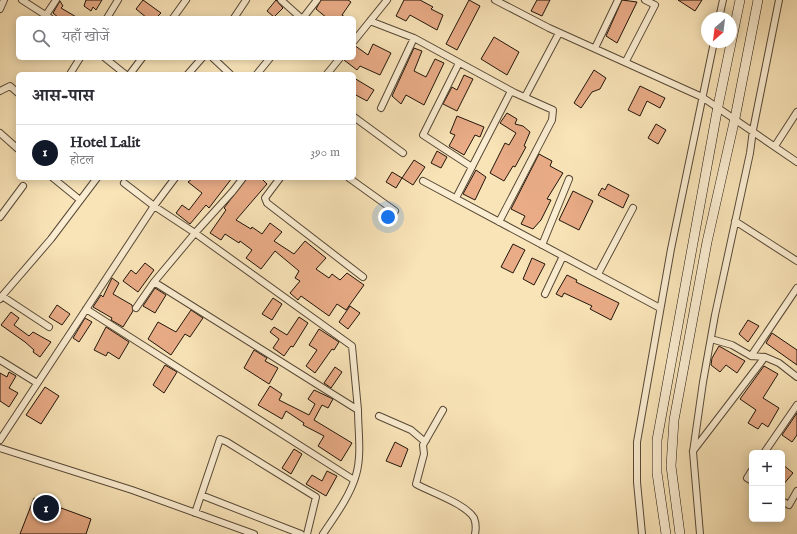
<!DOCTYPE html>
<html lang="hi">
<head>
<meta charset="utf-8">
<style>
	:root { --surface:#fff; --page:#f7f7f7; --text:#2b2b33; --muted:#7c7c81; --line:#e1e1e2; --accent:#111827 }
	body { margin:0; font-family:"IM FELL English","Noto Serif Devanagari",serif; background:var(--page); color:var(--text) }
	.controls { position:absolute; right:12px; bottom:12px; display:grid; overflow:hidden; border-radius:6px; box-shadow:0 2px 10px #0003 }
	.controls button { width:36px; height:36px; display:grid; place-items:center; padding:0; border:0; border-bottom:1px solid var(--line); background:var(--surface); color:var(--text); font:20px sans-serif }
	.compass { position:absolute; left:701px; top:12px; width:36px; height:36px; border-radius:50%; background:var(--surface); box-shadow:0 2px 10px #0003; rotate:208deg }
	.you { position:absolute; left:388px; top:217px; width:14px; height:14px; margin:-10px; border:3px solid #fff; border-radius:50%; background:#1a73e8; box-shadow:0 0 0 6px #1a73e833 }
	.badge { display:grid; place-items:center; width:26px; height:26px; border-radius:50%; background:var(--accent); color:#fff; font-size:13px; font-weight:700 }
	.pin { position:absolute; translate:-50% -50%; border:2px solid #fff; box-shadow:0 1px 4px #0006 }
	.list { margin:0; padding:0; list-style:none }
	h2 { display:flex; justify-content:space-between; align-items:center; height:52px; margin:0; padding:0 16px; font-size:17px }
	h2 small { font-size:13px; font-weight:400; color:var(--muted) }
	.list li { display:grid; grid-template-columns:26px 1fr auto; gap:12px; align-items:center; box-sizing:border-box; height:56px; padding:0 16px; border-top:1px solid var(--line) }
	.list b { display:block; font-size:15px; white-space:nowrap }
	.list p { margin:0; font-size:13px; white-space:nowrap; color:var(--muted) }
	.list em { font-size:13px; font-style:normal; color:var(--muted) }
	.icon { flex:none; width:22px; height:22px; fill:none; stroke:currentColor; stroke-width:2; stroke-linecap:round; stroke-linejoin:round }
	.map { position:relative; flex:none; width:797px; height:534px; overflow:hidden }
	.search { position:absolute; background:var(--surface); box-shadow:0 2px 10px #0003; left:16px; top:16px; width:340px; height:44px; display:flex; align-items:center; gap:10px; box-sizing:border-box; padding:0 14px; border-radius:6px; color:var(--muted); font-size:15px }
	.panel { position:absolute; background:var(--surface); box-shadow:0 2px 10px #0003; left:16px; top:72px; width:340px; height:108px; border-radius:6px }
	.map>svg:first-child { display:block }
	.building { fill:#e9ac87; stroke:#1f140a }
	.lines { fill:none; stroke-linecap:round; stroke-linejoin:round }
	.street-casing { stroke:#564836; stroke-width:8 }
	.secondary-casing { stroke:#1f140a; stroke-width:10 }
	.street { stroke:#fbedd1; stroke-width:6 }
	.secondary { stroke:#fbedd1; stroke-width:9 }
</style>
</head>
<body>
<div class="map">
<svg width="797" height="534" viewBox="0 0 797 534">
	<rect width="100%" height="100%" fill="#f9e4b8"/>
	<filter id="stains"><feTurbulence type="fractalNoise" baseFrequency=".005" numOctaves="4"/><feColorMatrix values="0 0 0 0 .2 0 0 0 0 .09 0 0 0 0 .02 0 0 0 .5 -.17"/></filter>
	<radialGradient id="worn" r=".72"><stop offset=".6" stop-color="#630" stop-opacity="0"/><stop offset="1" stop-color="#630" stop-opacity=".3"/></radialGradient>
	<path class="building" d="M86,0H102L96,10L93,7L91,11L84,6Z
		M143,0L161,13L156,18H147L136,9Z
		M276,0L283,8L274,17L267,11Z
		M321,0H348L351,2L342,15L346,18H327L316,9Z
		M404,0H420L433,7L431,9L443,15L437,30L410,15L406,21L396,16Z
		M469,0L480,6L457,50L446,44Z
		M537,0H550L542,16L531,11Z
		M622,0L637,2L617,43L606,36Z
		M678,0H702L695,11Z
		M60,1L63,6L61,8L78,18H59L53,13Z
		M494,37L519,52L507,75L481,59Z
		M373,44L391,53L380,75L360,66L357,70L344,60V58H354V45L368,55Z
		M414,48L422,51L414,71L426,77L435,59L444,63L424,105L406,95L401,104L392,96Z
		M594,70L606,78L600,89L592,92L581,108L574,103Z
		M464,75L473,79L457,111L443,104L452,87L457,90Z
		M354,78L374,90L367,101L354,94Z
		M640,86L665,98L660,108L647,101L640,116L628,110Z
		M507,113L517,119L515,124L523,126L530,132L524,146L526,147L515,167L513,166L504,181L490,173L505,143L509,145L516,133L500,123Z
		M457,116L484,127L480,137L475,135L464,155L449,146L455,135L450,133Z
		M656,124L666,130L658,144L648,138Z
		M437,151L447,157L441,168L431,163Z
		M539,154L552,161L550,166L563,173L547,199L551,200L541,220L533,229L521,224L525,216L511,209Z
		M414,160L425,167L413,185L402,178Z
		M476,170L486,177L475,200L463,194Z
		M392,172L402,178L396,188L386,182Z
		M193,178H232L209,208L206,205L190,224L176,213L182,205L189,210L202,193L188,182Z
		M247,178H261L267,184L236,220L251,229L252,227L262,234L270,223L282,232L274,241L294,254L305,241L326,258L316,269L329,278L332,274L340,280L347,273L364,285L346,310L337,304L329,316L301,296L298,300L290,293L300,281L295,278L299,271L275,251L261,269L246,258L252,250L240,241L239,243L225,234L221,240L210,233L226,210L224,208Z
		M608,184L629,195L623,208L598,195L602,188L605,190Z
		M573,191L593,201L579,230L559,220Z
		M513,244L525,250L513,273L501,267Z
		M532,258L545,264L534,285L523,279Z
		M145,263L154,270L138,292L123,281L131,270L136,274Z
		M567,275L577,280L576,282L619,303L611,320L590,309L592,306L564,293L562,297L556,294Z
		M112,278L119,283L113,294L132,305L133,311L123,327L111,320L112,318L93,307L101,295L103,297Z
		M155,288L166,295L155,313L143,306Z
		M273,298L282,304L272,320L262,314Z
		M57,305L70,314L62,325L49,317Z
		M350,306L360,313L348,329L339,322Z
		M191,310L203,318L190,337L185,334L171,355L148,339L158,322L176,332Z
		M11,312L19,318L14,325L29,336L33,332L51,342L40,357L33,352L34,350L25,342L1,325Z
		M299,317L308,323L293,347L291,346L284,356L273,348L279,339L270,332L274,327L287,335Z
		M85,318L92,322L79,342L73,338Z
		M748,320L759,326L748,342L739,334Z
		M106,327L129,342L119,359L108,352L106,356L94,350Z
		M319,329L339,342L334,350L332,349L315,373L306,366L317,350L309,345Z
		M772,333L797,350V365L766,343Z
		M719,346L745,361L737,373L726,365L720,372L711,365L712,358Z
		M254,350L267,358L265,361L278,368L269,384L244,368Z
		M165,365L177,372L164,393L153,385Z
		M764,366L778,374L763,398L779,408L768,427L762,423L758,429L748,423L756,410L740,399Z
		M335,367L342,372L331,388L324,383Z
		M9,372L16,376L9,388L18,393L9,407L0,401V373L7,377Z
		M270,386L282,394L279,400L309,415L315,404L308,399L314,390L333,399L328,408L322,405L314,420L352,443L341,461L318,446L324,436L303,425L304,423L286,411L282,419L258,405Z
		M45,387L59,396L41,424L26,415Z
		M797,413V435L792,442L782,435Z
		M395,442L408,449L401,467L386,461Z
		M294,449L302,454L291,474L282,468Z
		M782,464L793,473L782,486Z
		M327,471L337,476L326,496L306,484L312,475L322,481Z
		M34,498L91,519L86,534H20Z"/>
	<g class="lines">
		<g class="street-casing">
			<path id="street" d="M22,0L50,18
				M281,0L301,18
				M495,0L549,28L702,97L797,162
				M0,9L4,0
				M46,15L56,0
				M107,18L118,0
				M173,18L186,0
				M234,18L246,0
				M303,18L317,0
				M719,18L723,0
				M370,21L414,38
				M354,41L387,0
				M595,48L618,0
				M105,58L125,74
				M213,58L230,74
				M626,61L655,5L645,0
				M459,63L423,135L472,167
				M70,74L80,58
				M130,74L142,58
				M188,74L202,58
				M257,74L270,58
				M327,74L340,58
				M0,91L10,86L18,93
				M525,97L559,33
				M381,108L414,38L515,93L553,110L552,120L499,222
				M354,117L403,153
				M0,133L18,149
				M775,146L797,112
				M53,178L80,200
				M280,178L265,198L267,203L363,277
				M349,178L395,211
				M423,181L660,308
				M124,183L154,206L175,178
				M456,198L511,91
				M0,217L23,186
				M735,221L797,261
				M542,245L569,179
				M598,274L633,208
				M545,294L563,256
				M2,296L51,239L97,178
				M0,299L2,296L49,327
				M136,308L154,282
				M86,309L354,480
				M751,356L797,288
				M765,357L779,363L797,377
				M0,360L37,383
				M443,410L423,445L424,454L416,484C430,492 466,504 474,518C476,523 476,529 475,534
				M379,416L411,430L424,441L426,440
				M0,440L154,206L195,233L233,191L243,178
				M0,448L132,490L254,534
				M693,451L765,357L751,356L732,345L711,339
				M764,453L797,405
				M752,470L747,478L752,481
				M201,495L301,534
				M782,501L789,505L797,491
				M195,513L220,439L227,442L316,497L307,534
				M323,534C335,516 350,496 356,475C362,455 358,431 358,410L154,282L195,233L352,346L358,410
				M642,534L637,482V442L671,249L714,42
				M700,534L693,452L703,382L715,315L750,153L753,130L779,0"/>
		</g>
		<g class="secondary-casing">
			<path id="secondary" d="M666,534L657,473V440L718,106L740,0
				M680,534L671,466L674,420L707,242L735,118L758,0"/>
		</g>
		<use href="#street" class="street"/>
		<use href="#secondary" class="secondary"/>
	</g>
	<rect width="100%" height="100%" filter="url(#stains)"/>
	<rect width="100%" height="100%" fill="url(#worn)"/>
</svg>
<div class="controls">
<button>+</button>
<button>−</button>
</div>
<svg class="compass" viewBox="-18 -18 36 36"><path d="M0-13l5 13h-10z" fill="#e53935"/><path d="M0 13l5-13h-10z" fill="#7c7c81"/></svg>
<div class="you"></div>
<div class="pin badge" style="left:46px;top:508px">1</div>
<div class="search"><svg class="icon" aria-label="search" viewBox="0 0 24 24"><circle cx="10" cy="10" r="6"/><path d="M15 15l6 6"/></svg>यहाँ खोजें</div>
<section class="panel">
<h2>आस-पास<small></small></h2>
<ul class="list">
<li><span class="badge">1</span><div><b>Hotel Lalit</b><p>होटल</p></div><em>390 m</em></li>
</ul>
</section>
</div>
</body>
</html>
